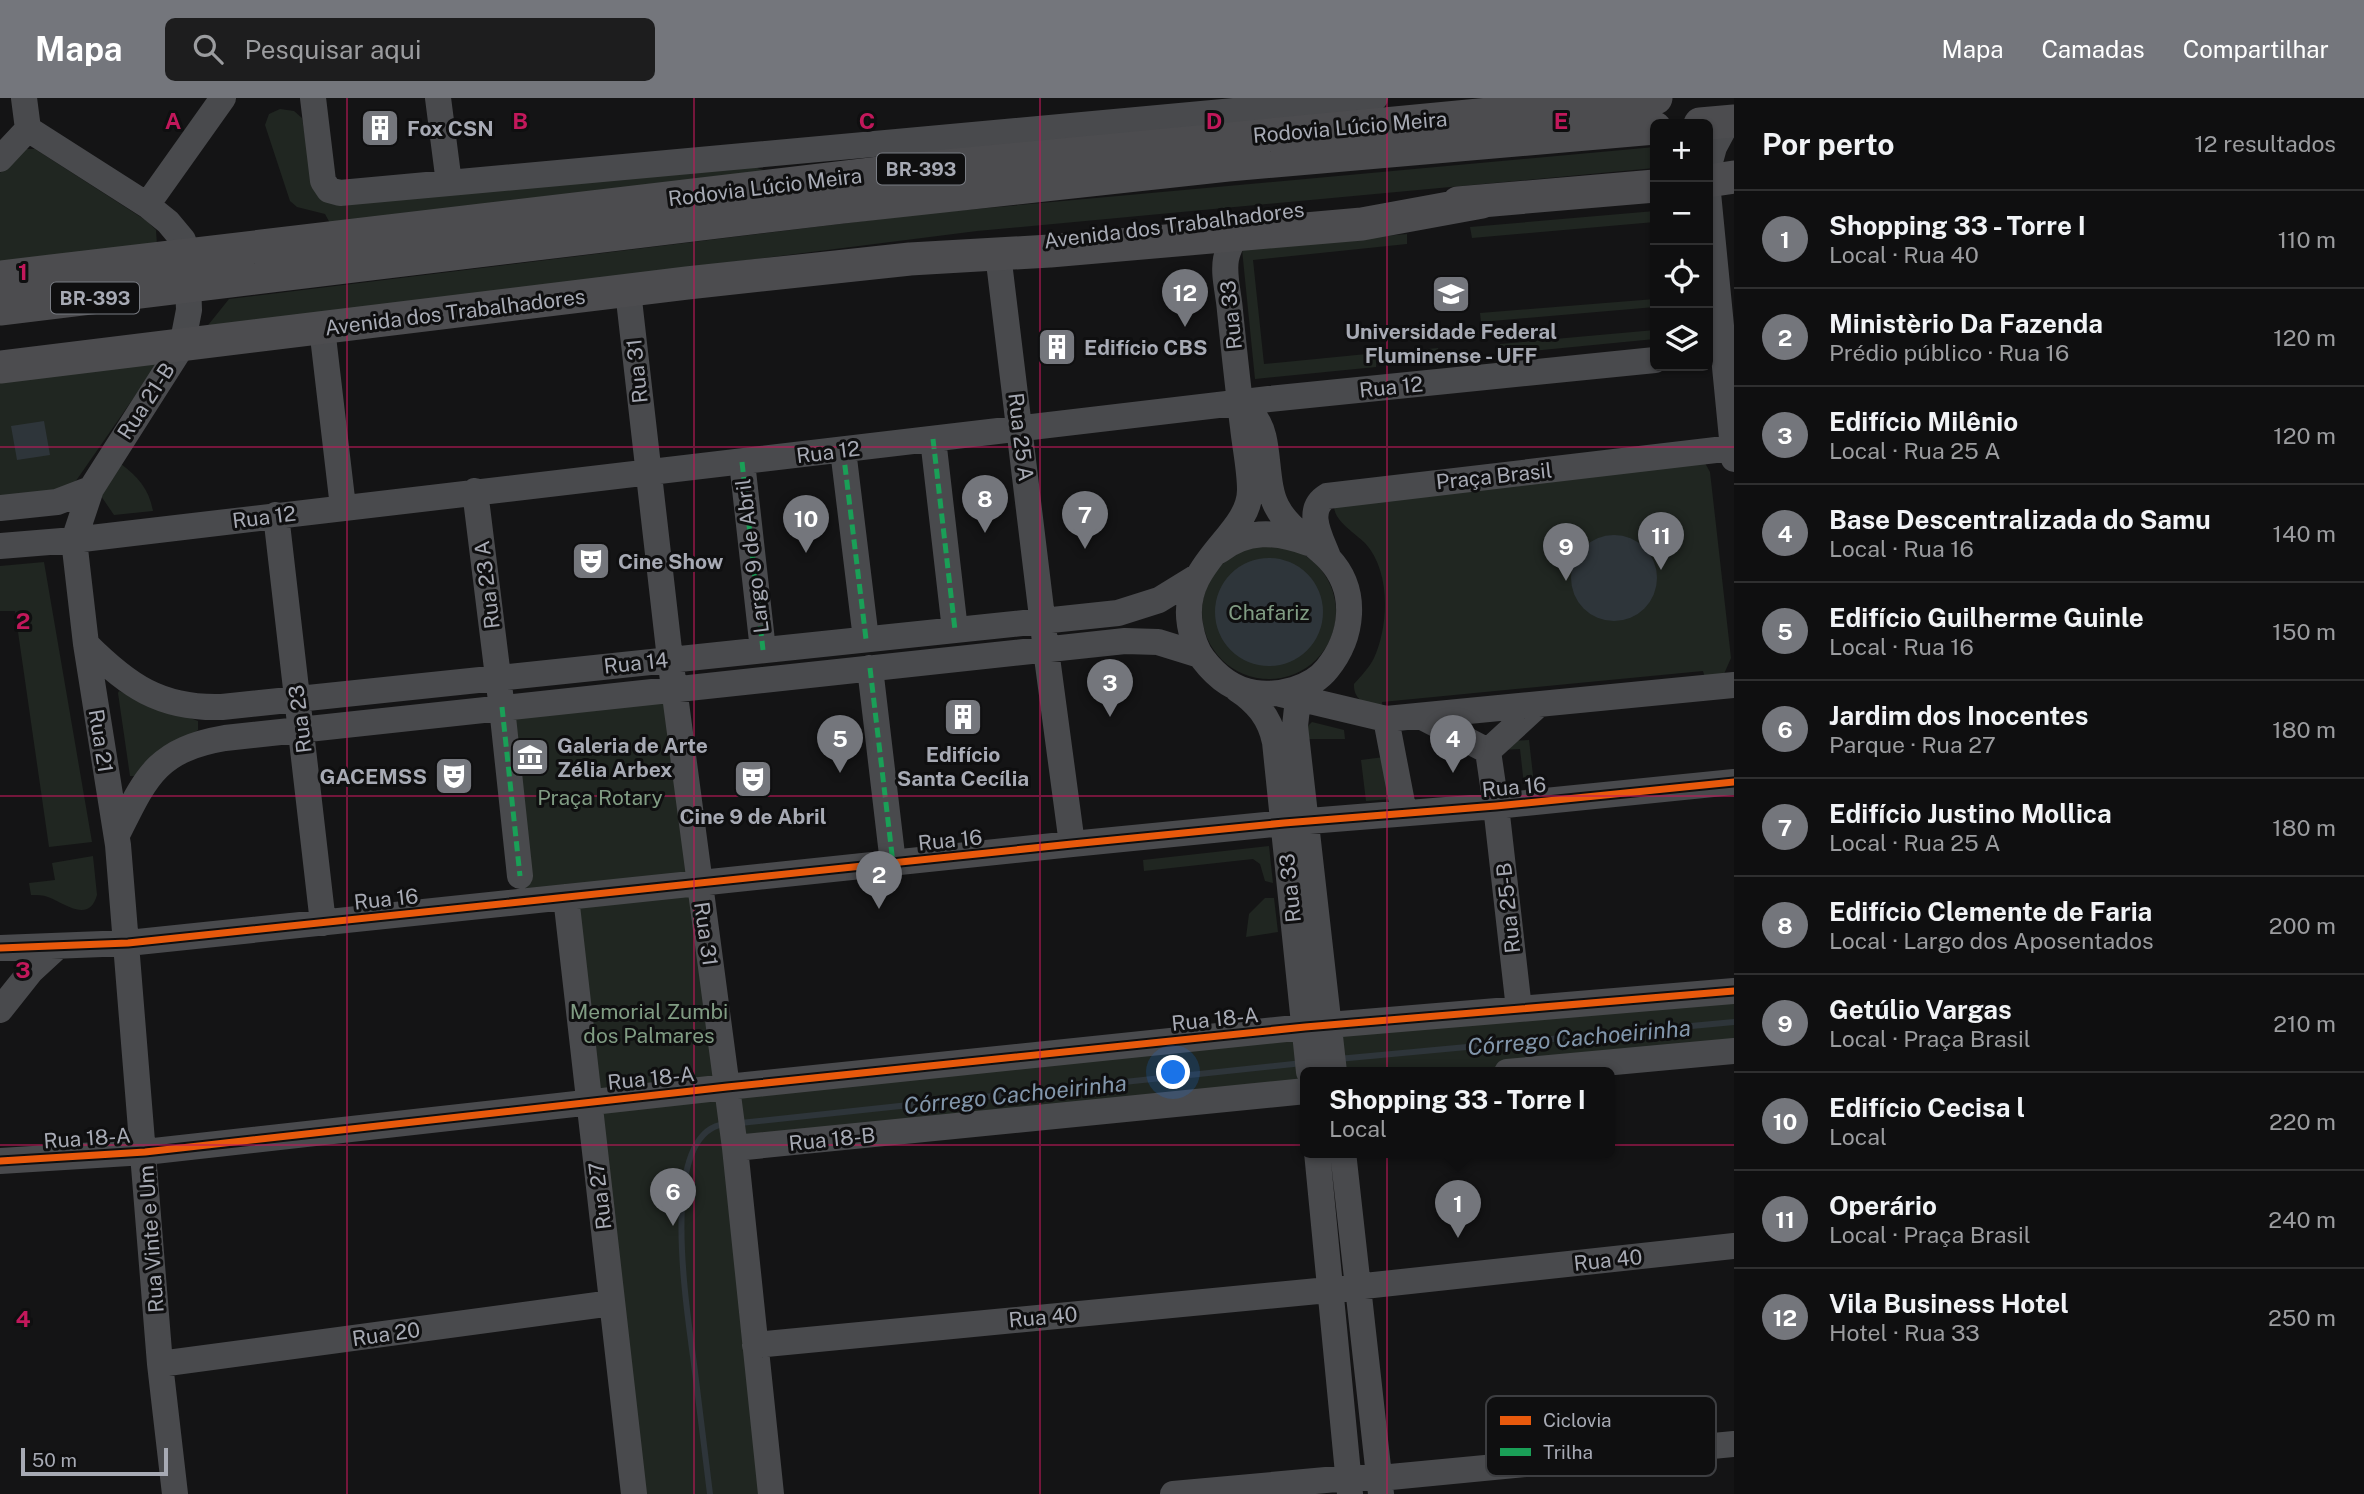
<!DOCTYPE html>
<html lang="pt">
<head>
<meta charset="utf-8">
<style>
	:root { --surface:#0f0f10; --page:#1d1d1e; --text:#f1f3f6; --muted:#9b9c9f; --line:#2f2f30; --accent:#74767c }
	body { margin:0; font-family:"Public Sans",sans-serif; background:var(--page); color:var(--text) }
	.controls { position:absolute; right:21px; top:21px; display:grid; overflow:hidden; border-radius:10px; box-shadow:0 2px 5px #0004 }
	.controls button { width:63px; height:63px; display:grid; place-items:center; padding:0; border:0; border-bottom:2px solid var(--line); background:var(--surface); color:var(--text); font:35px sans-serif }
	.scale { position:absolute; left:21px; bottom:18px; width:147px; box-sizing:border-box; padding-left:7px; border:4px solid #a7aab4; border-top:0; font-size:19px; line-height:24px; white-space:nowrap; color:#a7aab4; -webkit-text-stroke:5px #0f0f10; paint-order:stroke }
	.you { position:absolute; left:1174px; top:975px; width:24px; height:24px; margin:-18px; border:5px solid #fff; border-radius:50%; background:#1a73e8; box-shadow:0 0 0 10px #1a73e833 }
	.badge { display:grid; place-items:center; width:46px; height:46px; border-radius:50%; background:var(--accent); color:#fff; font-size:23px; font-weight:700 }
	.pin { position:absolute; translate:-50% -58px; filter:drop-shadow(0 2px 4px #0008) }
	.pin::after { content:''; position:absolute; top:37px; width:24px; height:21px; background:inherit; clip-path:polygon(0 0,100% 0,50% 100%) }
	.popup { position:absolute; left:1300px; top:969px; width:315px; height:91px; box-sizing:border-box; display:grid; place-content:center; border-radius:10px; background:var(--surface); filter:drop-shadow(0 2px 5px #0005); font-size:23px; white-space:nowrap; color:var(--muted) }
	.popup b { font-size:26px; color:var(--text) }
	.popup::after { content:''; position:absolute; left:50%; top:100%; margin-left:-14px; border:14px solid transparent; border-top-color:var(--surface) }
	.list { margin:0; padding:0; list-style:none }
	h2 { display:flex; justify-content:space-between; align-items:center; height:91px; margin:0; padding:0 28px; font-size:30px }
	h2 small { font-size:23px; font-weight:400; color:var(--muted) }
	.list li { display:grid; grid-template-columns:46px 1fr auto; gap:21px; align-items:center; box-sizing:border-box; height:98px; padding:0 28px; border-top:2px solid var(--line) }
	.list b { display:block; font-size:26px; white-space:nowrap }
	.list p { margin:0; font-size:23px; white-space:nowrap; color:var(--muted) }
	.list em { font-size:23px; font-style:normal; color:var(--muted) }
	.icon { flex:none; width:38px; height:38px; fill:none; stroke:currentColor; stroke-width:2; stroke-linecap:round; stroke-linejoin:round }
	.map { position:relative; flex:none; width:1734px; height:1396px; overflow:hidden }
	header { display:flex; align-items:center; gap:42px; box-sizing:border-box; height:98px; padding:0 35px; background:var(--accent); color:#fff }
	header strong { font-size:33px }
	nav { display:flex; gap:38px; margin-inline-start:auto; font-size:24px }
	.search { width:490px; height:63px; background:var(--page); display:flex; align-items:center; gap:18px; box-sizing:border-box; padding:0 24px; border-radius:10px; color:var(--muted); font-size:26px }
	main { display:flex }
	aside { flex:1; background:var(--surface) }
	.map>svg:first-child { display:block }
	.green { fill:#202621 }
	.water { fill:#2e353a }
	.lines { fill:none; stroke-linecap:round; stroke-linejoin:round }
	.stream { stroke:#2e353a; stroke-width:6 }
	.minor { stroke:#494a4d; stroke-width:26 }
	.major { stroke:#4c4c4f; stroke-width:33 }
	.quiet { stroke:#1a9f57; stroke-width:5; stroke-dasharray:10 5; stroke-linecap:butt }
	.cycleway-casing { stroke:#0f0f10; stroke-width:11 }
	.cycleway { stroke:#e8590c; stroke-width:7 }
	.grid { fill:none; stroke:#c2185b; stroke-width:2; stroke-opacity:0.55 }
	.labels { text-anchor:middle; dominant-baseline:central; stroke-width:6; stroke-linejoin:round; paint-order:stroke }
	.shield { fill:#0f0f10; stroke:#797c83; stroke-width:2 }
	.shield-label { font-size:19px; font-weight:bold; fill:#a7aab4 }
	.street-label { font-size:21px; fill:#a7aab4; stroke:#0f0f10 }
	.poi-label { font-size:21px; font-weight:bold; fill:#a7aab4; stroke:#0f0f10; text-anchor:start }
	.park-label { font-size:21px; fill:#809c83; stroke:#0f0f10 }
	.water-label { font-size:23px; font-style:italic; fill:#8296ab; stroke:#0f0f10 }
	.key { fill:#0f0f10; stroke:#3d3e41; stroke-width:2 }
	.key-label { font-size:19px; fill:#a7aab4 }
	.grid-label { font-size:23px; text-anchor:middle; font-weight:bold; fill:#c2185b; stroke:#0f0f10; stroke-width:6; stroke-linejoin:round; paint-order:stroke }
</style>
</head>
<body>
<header>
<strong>Mapa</strong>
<div class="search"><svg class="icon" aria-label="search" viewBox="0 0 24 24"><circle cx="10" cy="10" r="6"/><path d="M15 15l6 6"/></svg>Pesquisar aqui</div>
<nav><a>Mapa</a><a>Camadas</a><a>Compartilhar</a></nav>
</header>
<main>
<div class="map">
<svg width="1734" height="1396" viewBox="0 0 1734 1396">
	<rect width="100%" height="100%" fill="#141415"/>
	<path class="green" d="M280,11L294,13L302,20L313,86L748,67L772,75L331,127L325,116L297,109L290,103L265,27L269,16Z
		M1655,49V70L977,133L205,231L229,201L921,116Z
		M24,51H35L147,123L156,132L157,147L0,170V75L19,53Z
		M1655,113V124L1472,140L1470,129Z
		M1407,136V146L1253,162L1264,266L1377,255L1376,269L1255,281L1242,151Z
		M1655,201V209L1481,224L1480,215Z
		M1655,232V241L1501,256L1500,246Z
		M1438,250L1441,262L1392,267L1386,255Z
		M162,259L71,390L0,403V277Z
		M1705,365L1710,374L1731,560L1724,576L1706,583L1703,573L1382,604L1381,614C1368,607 1353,603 1354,586C1361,578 1369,570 1374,560C1389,527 1391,473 1365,445C1355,435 1334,423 1334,408Z
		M121,366C138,379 149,391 153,413L114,417L101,398Z
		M1202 514a67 67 0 1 1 134 0a67 67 0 1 1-134 0Z
		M44,464L92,744L49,749L15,513H0V468Z
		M674,590L727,989L1305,929L1306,993L735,1050L771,1396H634L566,800L523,804L502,609Z
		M119,593L198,623V632L136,678H130L118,595Z
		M1312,624L1344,632L1345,641H1306L1308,628Z
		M1529,642L1534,686L1524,687L1520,651L1500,652L1508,643Z
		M1384,659L1391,701L1366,703L1361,662Z
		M1269,748L1273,785L1265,783L1260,766L1253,761L1144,773L1143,762Z
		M93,758L97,797C89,826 64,805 48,799C43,797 37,797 31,797L29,785L55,782L52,765Z
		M1265,800H1274L1278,834L1246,839L1249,816Z
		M1734,893V953L1507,974H1334L1329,927Z"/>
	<path class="water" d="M44,323L50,357L17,362L11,328Z
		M1571 480a43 43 0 1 1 86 0a43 43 0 1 1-86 0Z
		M1215 514a54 54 0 1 1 108 0a54 54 0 1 1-108 0Z"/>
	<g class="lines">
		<path class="stream" d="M1338,961L1734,924
			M740,1025L1303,965
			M710,1396C705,1355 700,1315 695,1274C690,1228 654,1034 725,1026"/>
		<path class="minor" d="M24,0L28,31
			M313,0L323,83L329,92L340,95L1375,0
			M438,0L449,85
			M28,31L147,107L168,124L183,142L187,157L189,212L182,248L91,391L74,442L86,546L118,747L160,1266L175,1396
			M0,61L28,31
			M1708,71L1714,49L1728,23
			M1708,95L1734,361
			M147,107L223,0
			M998,156L1046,552L1072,746
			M628,193L669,552L735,1050L771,1396
			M322,230L343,409
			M1230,306C1237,309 1247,313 1253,318C1272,336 1263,384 1277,409C1289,432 1312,443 1329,461C1359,493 1353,539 1327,571C1311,591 1279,598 1255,595C1233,592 1216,578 1203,561C1196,552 1192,539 1190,527C1179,464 1250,438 1250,392C1250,371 1245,349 1243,329C1238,290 1234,252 1230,213C1229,197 1223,177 1226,161C1229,147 1236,134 1249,127
			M933,341L955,532
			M843,352L866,541
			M742,364L763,552
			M475,393L503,619L520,778
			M0,410L57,404L91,391
			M276,417L323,825
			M0,448L74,442L1269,301L1655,262
			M1219,453C1246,431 1277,433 1308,445
			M1328,459C1321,440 1304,412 1327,398L1733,350
			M86,546C127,587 160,611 222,609L1118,515L1159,502L1198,478
			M870,570L893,765
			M1303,589L1297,610L1295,628L1334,974
			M1237,591C1257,604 1270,620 1275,644L1309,974
			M1281,596L1386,621L1734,587
			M1420,618L1488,653
			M1386,621L1404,715
			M1488,653L1496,708L1519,911
			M1488,653L1538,607
			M117,737C146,679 156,652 225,640L1125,543L1158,544L1200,557
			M566,799L634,1396
			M0,850L128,845L1072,746L1284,725L1496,708L1734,684
			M0,912L31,873L57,849
			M1507,974L1734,953
			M735,1050L1306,993
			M1317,1054L1350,1396
			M1343,1054L1381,1396
			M0,1063L145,1054L727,989L1305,929L1734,893
			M755,1247L1318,1193L1734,1148
			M160,1266L612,1205
			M1173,1396L1348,1380H1380L1734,1346"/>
		<path class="major" d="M1700,26L1734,23
			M1708,83L1734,79
			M1458,105L1655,88
			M0,179L914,71L1656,0
			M0,211L842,109L1228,67L1655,30
			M0,269L687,185L910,161L1050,153L1362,126L1482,104"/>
		<path class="quiet" d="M933,341L955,532
			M843,352L866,541
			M742,364L763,552
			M870,570L893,765
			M502,609L520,778"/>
		<g class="cycleway-casing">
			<path id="cycleway" d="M0,850L128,845L1072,746L1284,725L1496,708L1734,684
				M0,1063L145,1054L727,989L1305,929L1734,893"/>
		</g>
		<use href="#cycleway" class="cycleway"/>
	</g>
	<path class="grid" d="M347,0V1396M694,0V1396M1040,0V1396M1387,0V1396M0,349H1734M0,698H1734M0,1047H1734"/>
	<defs>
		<g id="building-square" transform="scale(2.0125)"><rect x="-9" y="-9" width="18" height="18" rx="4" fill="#74767c" stroke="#0f0f10"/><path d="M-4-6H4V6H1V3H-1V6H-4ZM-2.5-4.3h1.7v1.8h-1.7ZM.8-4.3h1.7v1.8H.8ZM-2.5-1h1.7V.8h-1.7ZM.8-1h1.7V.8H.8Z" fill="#fff"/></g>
		<g id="university-square" transform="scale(2.0125)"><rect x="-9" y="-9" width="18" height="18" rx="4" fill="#74767c" stroke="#0f0f10"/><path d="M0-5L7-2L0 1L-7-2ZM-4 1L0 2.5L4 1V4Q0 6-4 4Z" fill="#fff"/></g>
		<g id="theatre-square" transform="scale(2.0125)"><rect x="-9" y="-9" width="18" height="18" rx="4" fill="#74767c" stroke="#0f0f10"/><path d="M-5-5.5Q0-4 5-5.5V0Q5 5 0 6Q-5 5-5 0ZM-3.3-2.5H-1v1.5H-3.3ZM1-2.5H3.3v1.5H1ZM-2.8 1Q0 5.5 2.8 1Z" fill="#fff"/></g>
		<g id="museum-square" transform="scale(2.0125)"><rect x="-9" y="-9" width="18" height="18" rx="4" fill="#74767c" stroke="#0f0f10"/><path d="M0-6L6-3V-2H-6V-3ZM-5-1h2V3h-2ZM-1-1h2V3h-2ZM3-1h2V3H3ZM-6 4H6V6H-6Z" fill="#fff"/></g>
	</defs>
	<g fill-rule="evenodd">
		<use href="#building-square" x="380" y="30"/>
		<use href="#university-square" x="1451" y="196"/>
		<use href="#building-square" x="1057" y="249"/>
		<use href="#theatre-square" x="591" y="463"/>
		<use href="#building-square" x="963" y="619"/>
		<use href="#museum-square" x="530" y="659"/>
		<use href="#theatre-square" x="454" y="678"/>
		<use href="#theatre-square" x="753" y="681"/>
	</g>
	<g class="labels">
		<g class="shield">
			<rect x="877" y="55.5" width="88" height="31" rx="5"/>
			<rect x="51" y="184.5" width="88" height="31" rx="5"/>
		</g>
		<g class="shield-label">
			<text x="921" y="71">BR-393</text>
			<text x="95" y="200">BR-393</text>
		</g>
		<g class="street-label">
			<text transform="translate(1350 29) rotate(-5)">Rodovia Lúcio Meira</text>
			<text transform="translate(765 89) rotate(-7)">Rodovia Lúcio Meira</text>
			<text transform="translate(1174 127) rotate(-7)">Avenida dos Trabalhadores</text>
			<text transform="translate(455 214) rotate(-7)">Avenida dos Trabalhadores</text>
			<text transform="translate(1231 217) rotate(-96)">Rua 33</text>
			<text transform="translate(637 273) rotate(-96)">Rua 31</text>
			<text transform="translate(1391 289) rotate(-6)">Rua 12</text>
			<text transform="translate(146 303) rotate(-57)">Rua 21-B</text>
			<text transform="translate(1021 339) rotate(83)">Rua 25 A</text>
			<text transform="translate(828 354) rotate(-7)">Rua 12</text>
			<text transform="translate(1494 378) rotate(-6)">Praça Brasil</text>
			<text transform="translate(264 419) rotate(-7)">Rua 12</text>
			<text transform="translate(752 458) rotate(-97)">Largo 9 de Abril</text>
			<text transform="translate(487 487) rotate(-97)">Rua 23 A</text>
			<text transform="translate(636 565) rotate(-6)">Rua 14</text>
			<text transform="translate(300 621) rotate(-97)">Rua 23</text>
			<text transform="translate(101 643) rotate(81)">Rua 21</text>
			<text transform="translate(1514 689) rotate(-5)">Rua 16</text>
			<text transform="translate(950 742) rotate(-6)">Rua 16</text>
			<text transform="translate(1290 790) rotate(-96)">Rua 33</text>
			<text transform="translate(386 801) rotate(-6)">Rua 16</text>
			<text transform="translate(1508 810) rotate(-96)">Rua 25-B</text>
			<text transform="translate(706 836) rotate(82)">Rua 31</text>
			<text transform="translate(1215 921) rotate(-6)">Rua 18-A</text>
			<text transform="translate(651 980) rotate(-6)">Rua 18-A</text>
			<text transform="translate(87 1040) rotate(-4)">Rua 18-A</text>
			<text transform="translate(832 1041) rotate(-6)">Rua 18-B</text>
			<text transform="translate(600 1098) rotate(-97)">Rua 27</text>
			<text transform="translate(151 1141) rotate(-94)">Rua Vinte e Um</text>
			<text transform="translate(1608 1162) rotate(-6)">Rua 40</text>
			<text transform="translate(1043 1219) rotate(-5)">Rua 40</text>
			<text transform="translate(386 1236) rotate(-8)">Rua 20</text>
		</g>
		<g class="poi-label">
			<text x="407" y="30">Fox CSN</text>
			<text x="1451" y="233" text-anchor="middle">Universidade Federal<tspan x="1451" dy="24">Fluminense - UFF</tspan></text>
			<text x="1084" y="249">Edifício CBS</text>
			<text x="618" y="463">Cine Show</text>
			<text x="557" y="647">Galeria de Arte<tspan x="557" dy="24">Zélia Arbex</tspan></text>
			<text x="963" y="656" text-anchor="middle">Edifício<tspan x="963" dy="24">Santa Cecília</tspan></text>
			<text x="427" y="678" text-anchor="end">GACEMSS</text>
			<text x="753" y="718" text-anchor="middle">Cine 9 de Abril</text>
		</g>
		<g class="park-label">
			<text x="1269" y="514">Chafariz</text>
			<text x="600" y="699">Praça Rotary</text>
			<text x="649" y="913">Memorial Zumbi<tspan x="649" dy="24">dos Palmares</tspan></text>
		</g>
		<g class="water-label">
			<text transform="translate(1579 939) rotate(-5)">Córrego Cachoeirinha</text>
			<text transform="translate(1015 996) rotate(-6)">Córrego Cachoeirinha</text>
		</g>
	</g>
	<rect x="1486" y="1298" width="230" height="80" rx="10" class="key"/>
	<rect x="1500" y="1318" width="31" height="9" fill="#e8590c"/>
	<rect x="1500" y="1350" width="31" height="8" fill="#1a9f57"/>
	<g class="key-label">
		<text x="1543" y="1329">Ciclovia</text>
		<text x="1543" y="1361">Trilha</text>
	</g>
	<g class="grid-label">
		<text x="173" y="31">A</text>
		<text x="520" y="31">B</text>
		<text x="867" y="31">C</text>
		<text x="1214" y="31">D</text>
		<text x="1561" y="31">E</text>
		<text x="23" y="182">1</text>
		<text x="23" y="531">2</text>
		<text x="23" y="880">3</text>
		<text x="23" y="1229">4</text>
	</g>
</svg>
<div class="controls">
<button>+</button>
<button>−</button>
<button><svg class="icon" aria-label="locate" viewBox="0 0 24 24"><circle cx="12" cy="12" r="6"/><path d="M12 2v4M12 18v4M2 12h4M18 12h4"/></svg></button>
<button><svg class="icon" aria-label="layers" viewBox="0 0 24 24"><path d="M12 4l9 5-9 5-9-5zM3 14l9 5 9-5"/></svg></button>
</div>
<div class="scale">50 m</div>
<div class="you"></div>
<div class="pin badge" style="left:1458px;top:1140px">1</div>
<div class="popup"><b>Shopping 33 - Torre I</b>Local</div>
<div class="pin badge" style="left:879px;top:811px">2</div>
<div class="pin badge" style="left:1110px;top:619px">3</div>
<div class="pin badge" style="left:1453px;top:675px">4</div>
<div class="pin badge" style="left:840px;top:675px">5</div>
<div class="pin badge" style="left:673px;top:1128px">6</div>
<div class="pin badge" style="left:1085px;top:451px">7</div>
<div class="pin badge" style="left:985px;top:435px">8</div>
<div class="pin badge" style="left:1566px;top:483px">9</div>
<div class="pin badge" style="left:806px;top:455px">10</div>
<div class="pin badge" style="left:1661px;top:472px">11</div>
<div class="pin badge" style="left:1185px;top:229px">12</div>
</div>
<aside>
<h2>Por perto<small>12 resultados</small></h2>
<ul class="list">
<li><span class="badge">1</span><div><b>Shopping 33 - Torre I</b><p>Local · Rua 40</p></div><em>110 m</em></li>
<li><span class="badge">2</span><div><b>Ministèrio Da Fazenda</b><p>Prédio público · Rua 16</p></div><em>120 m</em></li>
<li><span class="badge">3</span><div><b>Edifício Milênio</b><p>Local · Rua 25 A</p></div><em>120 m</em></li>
<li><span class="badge">4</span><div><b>Base Descentralizada do Samu</b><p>Local · Rua 16</p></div><em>140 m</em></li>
<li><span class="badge">5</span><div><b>Edifício Guilherme Guinle</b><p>Local · Rua 16</p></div><em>150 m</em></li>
<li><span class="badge">6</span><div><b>Jardim dos Inocentes</b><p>Parque · Rua 27</p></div><em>180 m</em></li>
<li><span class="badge">7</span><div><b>Edifício Justino Mollica</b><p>Local · Rua 25 A</p></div><em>180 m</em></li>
<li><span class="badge">8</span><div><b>Edifício Clemente de Faria</b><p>Local · Largo dos Aposentados</p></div><em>200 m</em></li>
<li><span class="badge">9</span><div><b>Getúlio Vargas</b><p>Local · Praça Brasil</p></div><em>210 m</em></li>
<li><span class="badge">10</span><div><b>Edifício Cecisa l</b><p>Local</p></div><em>220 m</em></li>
<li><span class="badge">11</span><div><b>Operário</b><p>Local · Praça Brasil</p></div><em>240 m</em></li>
<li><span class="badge">12</span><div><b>Vila Business Hotel</b><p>Hotel · Rua 33</p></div><em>250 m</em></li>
</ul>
</aside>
</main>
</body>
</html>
